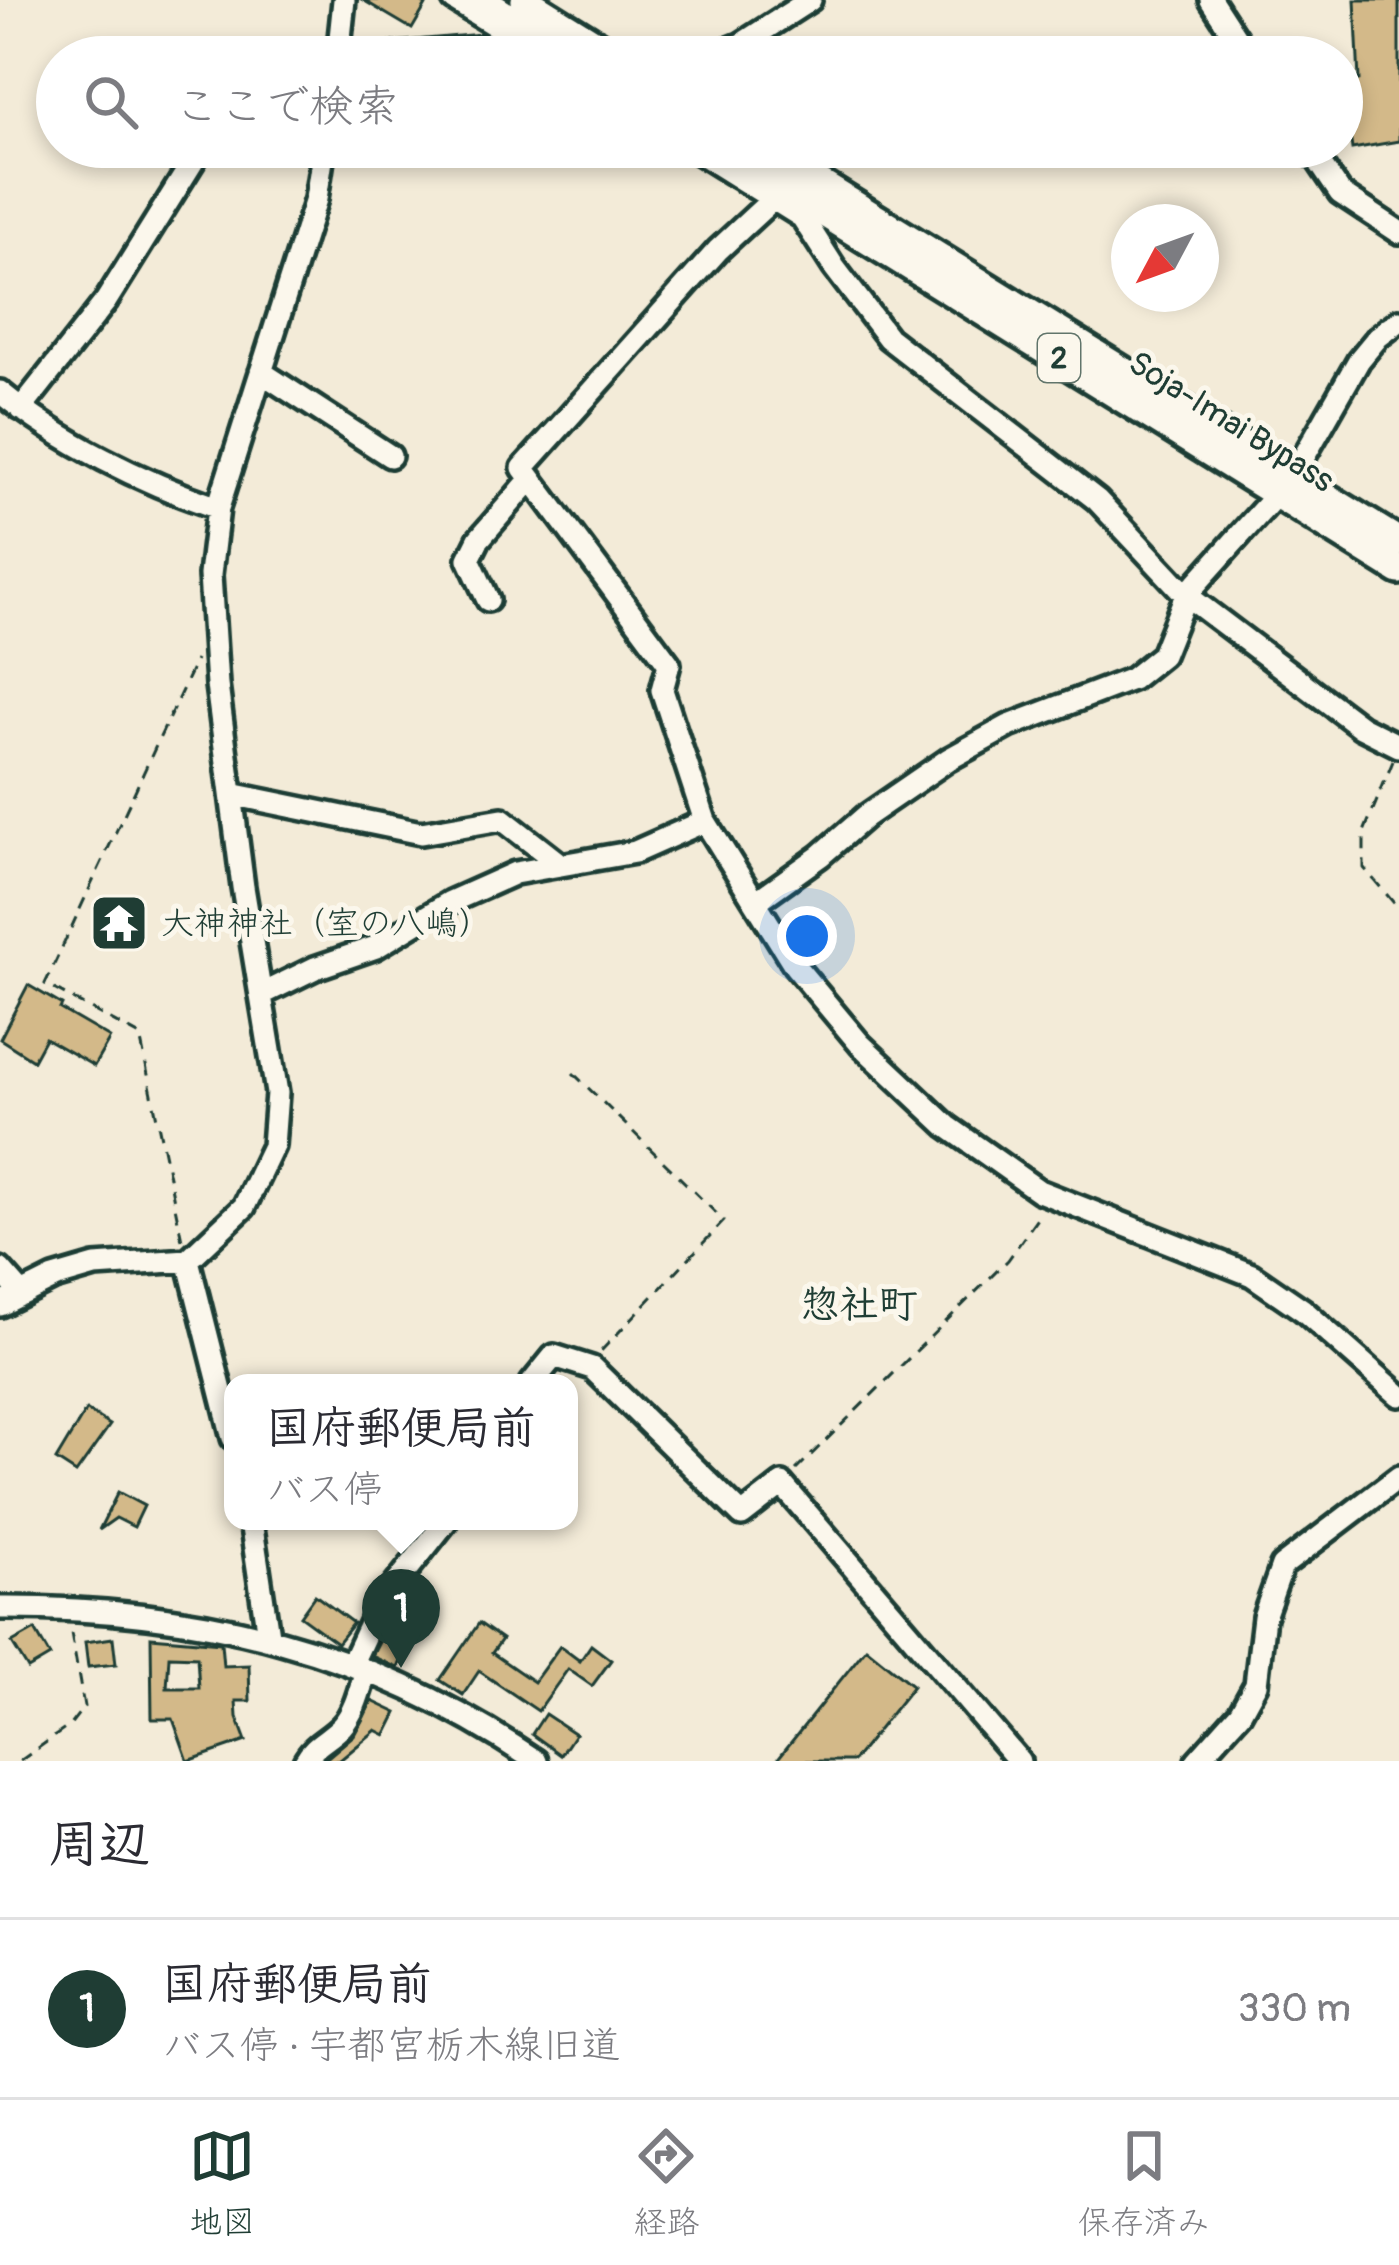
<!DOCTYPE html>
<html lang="ja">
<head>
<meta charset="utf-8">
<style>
	:root { --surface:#fff; --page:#f2f2f3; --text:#2b2b33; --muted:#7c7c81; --line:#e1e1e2; --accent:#1f3d34 }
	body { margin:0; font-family:Pangolin,"Klee One",sans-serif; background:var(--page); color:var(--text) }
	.compass { position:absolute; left:1111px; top:204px; width:108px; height:108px; border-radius:50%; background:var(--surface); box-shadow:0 6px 18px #0003; rotate:229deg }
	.you { position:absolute; left:807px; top:936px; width:42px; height:42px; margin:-30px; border:9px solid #fff; border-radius:50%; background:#1a73e8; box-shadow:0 0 0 18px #1a73e833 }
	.badge { display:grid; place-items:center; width:78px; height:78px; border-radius:50%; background:var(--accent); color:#fff; font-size:39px; font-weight:700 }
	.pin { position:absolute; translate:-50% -99px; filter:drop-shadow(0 3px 6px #0008) }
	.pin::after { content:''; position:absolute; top:63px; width:42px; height:36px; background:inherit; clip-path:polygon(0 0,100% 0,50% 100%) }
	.popup { position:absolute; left:224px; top:1374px; width:354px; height:156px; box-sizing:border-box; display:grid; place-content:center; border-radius:24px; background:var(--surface); filter:drop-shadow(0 3px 9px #0005); font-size:39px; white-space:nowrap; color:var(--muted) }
	.popup b { font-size:45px; color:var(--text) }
	.popup::after { content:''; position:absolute; left:50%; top:100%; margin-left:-24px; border:24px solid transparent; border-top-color:var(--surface) }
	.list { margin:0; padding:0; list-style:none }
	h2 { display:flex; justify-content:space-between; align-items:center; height:156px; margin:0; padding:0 48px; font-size:51px }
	h2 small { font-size:39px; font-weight:400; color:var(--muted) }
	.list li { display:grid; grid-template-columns:78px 1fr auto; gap:36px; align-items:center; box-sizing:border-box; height:180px; padding:0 48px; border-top:3px solid var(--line) }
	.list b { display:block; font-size:45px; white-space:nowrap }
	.list p { margin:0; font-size:39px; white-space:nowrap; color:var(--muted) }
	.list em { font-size:39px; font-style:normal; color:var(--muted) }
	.icon { flex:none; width:66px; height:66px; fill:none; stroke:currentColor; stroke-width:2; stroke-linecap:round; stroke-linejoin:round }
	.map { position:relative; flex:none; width:1399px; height:1761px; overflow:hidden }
	.search { position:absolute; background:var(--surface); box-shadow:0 6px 18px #0003; left:36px; right:36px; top:36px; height:132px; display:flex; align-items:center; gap:30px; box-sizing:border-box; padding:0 42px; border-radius:66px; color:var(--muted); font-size:45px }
	.sheet { height:336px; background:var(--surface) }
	nav { display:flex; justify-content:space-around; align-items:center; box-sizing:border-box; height:168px; border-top:3px solid var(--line); background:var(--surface); font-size:33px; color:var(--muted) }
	nav a { display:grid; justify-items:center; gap:6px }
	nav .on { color:var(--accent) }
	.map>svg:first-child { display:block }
	.building { fill:#d3b989; stroke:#1f3d34; stroke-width:3; fill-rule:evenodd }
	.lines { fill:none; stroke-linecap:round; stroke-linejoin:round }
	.minor-casing { stroke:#1f3d34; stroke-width:30 }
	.major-casing { stroke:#1f3d34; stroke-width:36 }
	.path { stroke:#1f3d34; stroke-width:3; stroke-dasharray:12 9; stroke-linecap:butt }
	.minor { stroke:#fbf7ec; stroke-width:21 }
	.major { stroke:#fbf7ec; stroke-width:27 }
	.labels { text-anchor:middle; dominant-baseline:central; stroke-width:10; stroke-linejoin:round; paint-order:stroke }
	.shield { fill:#fbf7ec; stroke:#61756b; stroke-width:3 }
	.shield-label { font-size:30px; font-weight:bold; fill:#1f3d34 }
	.street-label { font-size:33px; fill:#1f3d34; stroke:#fbf7ec }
	.poi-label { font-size:33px; fill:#1f3d34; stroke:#fbf7ec; text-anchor:start }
	.quarter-label { font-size:39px; font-weight:bold; fill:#1f3d34; stroke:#fbf7ec }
</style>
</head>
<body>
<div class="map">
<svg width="1399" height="1761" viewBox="0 0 1399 1761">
	<rect width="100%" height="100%" fill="#f3ebd8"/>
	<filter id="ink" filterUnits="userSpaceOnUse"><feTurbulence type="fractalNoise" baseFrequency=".00833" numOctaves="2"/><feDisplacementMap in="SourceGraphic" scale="24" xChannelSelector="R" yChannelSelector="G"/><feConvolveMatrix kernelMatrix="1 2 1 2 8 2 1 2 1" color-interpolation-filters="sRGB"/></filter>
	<g filter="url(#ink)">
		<path class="building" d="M363,0H417L426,5L412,29Z
			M1355,0H1399V141L1352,149L1343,85L1359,80Z
			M28,985L62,1005L60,1009L110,1038L94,1066L45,1038L33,1060L0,1039Z
			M86,1410L110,1425L76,1473L56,1460Z
			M118,1492L144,1506L134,1527L116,1518L99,1530Z
			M315,1595L353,1623L337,1643L300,1616Z
			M396,1608L425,1621L415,1642L410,1640L398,1668L372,1656Z
			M479,1623L502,1639L492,1653L534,1682L560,1646L580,1661L591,1645L611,1660L592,1686L568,1669L538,1711L479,1671L463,1695L440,1680Z
			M35,1630L50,1656L28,1669L12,1643Z
			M151,1637L221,1643L223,1666L249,1665L250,1701H236L237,1717L246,1741L188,1761L173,1719H152ZM169,1656L197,1657L199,1688H167Z
			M113,1638L116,1664L88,1667L85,1642Z
			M866,1648L913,1686L853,1761H776Z
			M372,1701L397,1713L386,1735L376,1730L339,1761H323L354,1735Z
			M545,1714L575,1734L561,1755L532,1734Z"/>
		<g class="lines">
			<g class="minor-casing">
				<path id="minor" d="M454,0L546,57
					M1211,0L1248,57
					M338,57L344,0
					M377,57L477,48L532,32
					M710,57L740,45L810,0
					M690,147L802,217L834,267L888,338L1097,500L1186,595L1361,727L1399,746
					M1309,147L1340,193L1399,232
					M261,372L390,456
					M0,392C62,443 142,482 218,508
					M21,409L106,301L202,147
					M488,600L469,559L479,539L531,479
					M231,794L421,833L502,819L561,865
					M705,821L662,690L669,664L523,468L718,250L773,199
					M757,901L820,856L866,816L949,759L1009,726L1132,679L1162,655L1186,595L1293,476L1359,360L1378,337L1399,321
					M262,994L315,968L376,947L450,902L515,873L635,852L705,821L795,966L860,1044L947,1126L1039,1191L1252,1275L1303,1310L1399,1395
					M188,1260L233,1438
					M0,1269L22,1294
					M0,1305L54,1278L95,1266L188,1260L244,1207L273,1146L277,1093L243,887L217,685L210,575L218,508L316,199L324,147
					M532,1383L554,1356L592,1368L742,1515L782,1484L1019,1761
					M251,1521L268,1635
					M0,1608C199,1607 370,1648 536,1761
					M351,1665L378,1607L446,1521
					M305,1761C314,1744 329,1740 342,1726C355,1712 360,1689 366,1670
					M1197,1761L1240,1713L1256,1684L1264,1617L1282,1566L1399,1477"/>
			</g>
			<g class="major-casing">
				<path id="major" d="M481,0L572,57
					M525,0L616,57
					M718,147L1399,570
					M761,147L1399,542"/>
			</g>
			<path class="path" d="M1393,761L1364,832V868L1399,909
				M573,1073L724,1221L600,1352
				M182,1240L140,1036L45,984L196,660
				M796,1470L1008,1260L1041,1213
				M20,1761L69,1726L84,1707L70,1627"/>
			<use href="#minor" class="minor"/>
			<use href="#major" class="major"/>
		</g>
	</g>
	<defs>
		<g id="temple-square" transform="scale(3)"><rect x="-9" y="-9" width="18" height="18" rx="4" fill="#1f3d34" stroke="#fbf7ec"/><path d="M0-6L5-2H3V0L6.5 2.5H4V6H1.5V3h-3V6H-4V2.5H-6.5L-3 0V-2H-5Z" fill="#fff"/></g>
	</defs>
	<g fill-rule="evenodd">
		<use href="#temple-square" x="119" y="923"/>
	</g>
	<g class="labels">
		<rect class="shield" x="1038" y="334" width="42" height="48" rx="9"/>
		<g class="shield-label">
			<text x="1059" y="358">2</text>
		</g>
		<g class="street-label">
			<text transform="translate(1231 422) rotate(32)">Soja-Imai Bypass</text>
		</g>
		<g class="poi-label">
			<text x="161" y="923">大神神社（室の八嶋）</text>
		</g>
		<g class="quarter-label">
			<text x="859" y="1304">惣社町</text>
		</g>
	</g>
</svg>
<svg class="compass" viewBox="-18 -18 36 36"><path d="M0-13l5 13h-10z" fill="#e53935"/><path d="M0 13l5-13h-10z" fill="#7c7c81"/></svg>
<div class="you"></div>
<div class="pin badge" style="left:401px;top:1668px">1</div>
<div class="popup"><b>国府郵便局前</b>バス停</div>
<div class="search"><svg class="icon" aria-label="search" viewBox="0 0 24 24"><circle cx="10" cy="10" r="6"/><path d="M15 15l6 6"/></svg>ここで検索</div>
</div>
<section class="sheet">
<h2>周辺<small></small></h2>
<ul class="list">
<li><span class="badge">1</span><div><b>国府郵便局前</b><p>バス停 · 宇都宮栃木線旧道</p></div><em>330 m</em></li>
</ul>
</section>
<nav>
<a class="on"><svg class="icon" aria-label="map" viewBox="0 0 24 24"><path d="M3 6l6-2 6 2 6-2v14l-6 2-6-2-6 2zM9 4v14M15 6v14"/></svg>地図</a>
<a><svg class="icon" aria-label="directions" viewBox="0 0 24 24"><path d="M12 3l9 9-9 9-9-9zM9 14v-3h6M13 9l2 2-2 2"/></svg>経路</a>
<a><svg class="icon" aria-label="saved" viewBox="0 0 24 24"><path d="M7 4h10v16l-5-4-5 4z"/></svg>保存済み</a>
</nav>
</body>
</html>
